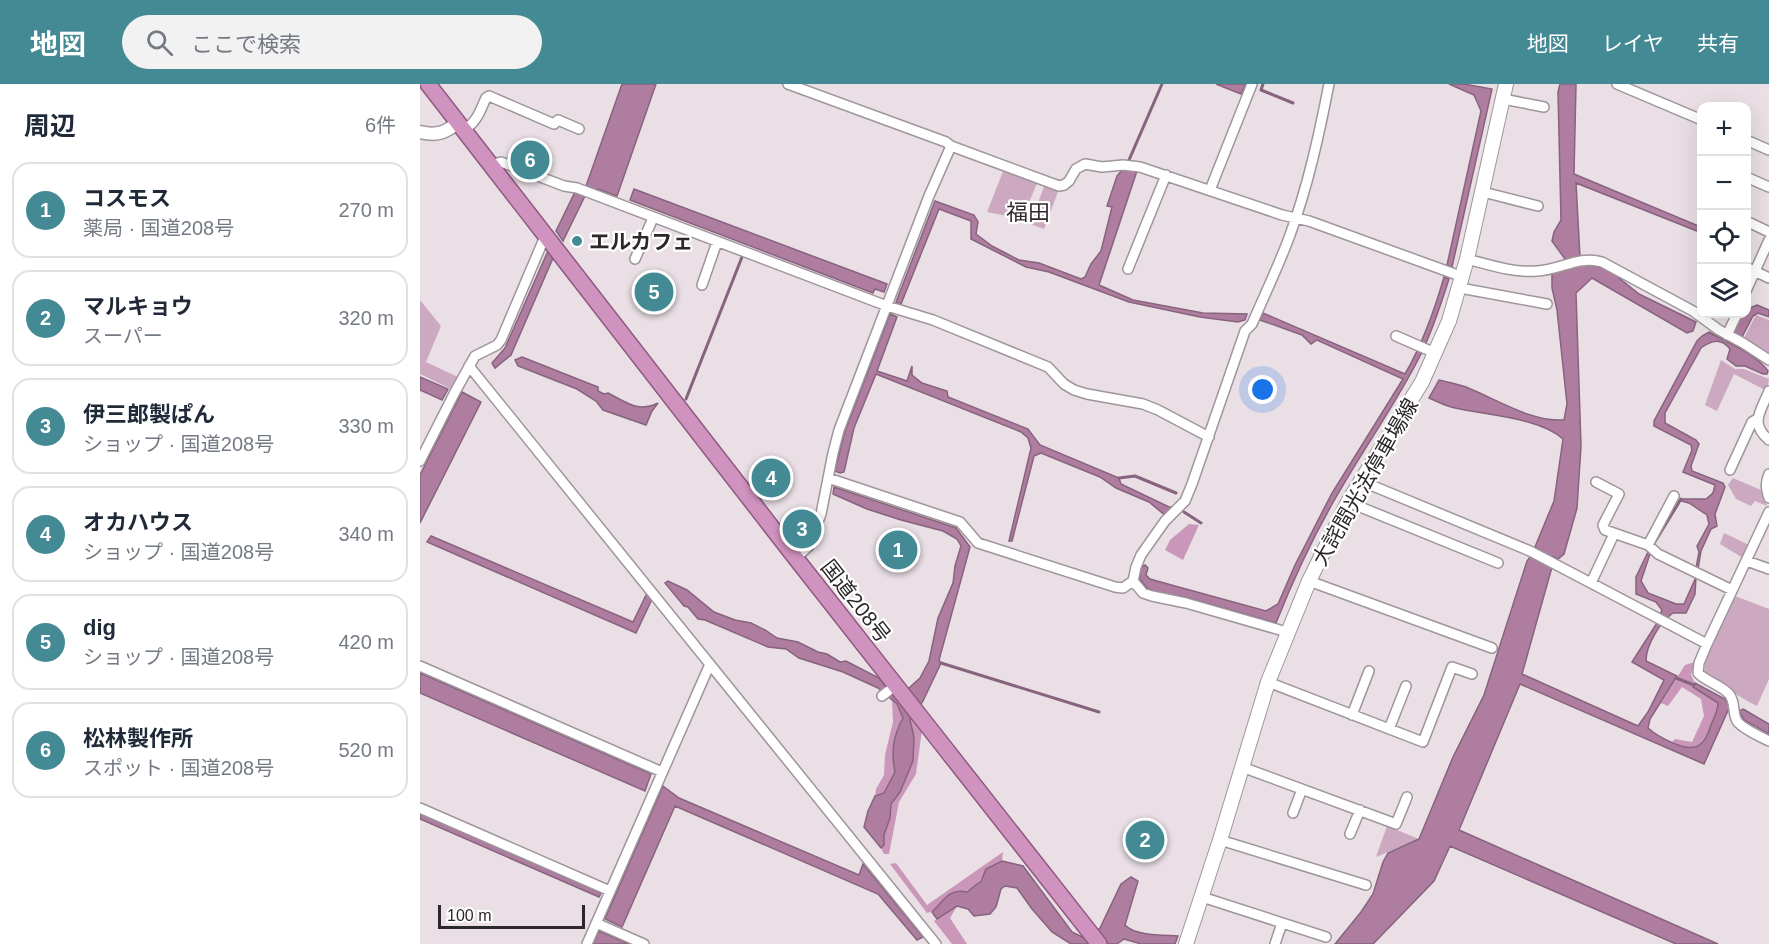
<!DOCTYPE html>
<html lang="ja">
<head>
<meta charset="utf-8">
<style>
	:root { --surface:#fff; --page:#f2f2f3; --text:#1f2937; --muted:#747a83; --line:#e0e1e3; --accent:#448a95 }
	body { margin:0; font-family:Helvetica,"Noto Sans JP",sans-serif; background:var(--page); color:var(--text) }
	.controls { position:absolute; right:18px; top:18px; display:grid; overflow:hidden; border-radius:12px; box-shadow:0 6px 24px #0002 }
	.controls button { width:54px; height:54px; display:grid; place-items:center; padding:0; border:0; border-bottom:2px solid var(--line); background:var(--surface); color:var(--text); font:30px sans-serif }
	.scale { position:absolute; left:18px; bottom:15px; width:147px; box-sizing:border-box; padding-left:6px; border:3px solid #2b272a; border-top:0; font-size:16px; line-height:21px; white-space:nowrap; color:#2b272a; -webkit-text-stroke:4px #fff; paint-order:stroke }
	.you { position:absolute; left:843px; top:306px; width:21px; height:21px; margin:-15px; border:4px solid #fff; border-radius:50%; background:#1a73e8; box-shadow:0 0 0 9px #1a73e833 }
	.badge { display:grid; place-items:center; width:39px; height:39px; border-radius:50%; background:var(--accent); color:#fff; font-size:20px; font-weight:700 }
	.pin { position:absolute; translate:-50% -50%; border:3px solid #fff; box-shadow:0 2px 6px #0006 }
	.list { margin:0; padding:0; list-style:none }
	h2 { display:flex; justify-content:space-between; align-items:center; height:78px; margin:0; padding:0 24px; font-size:26px }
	h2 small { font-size:20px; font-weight:400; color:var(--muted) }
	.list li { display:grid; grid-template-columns:39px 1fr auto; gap:18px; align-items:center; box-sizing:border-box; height:96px; margin:0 12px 12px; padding:0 12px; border:2px solid var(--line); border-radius:18px }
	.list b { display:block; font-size:22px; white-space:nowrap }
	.list p { margin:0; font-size:20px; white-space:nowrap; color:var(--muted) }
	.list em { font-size:20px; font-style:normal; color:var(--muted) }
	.icon { flex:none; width:33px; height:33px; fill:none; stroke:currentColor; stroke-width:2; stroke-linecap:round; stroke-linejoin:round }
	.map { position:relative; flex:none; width:1349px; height:860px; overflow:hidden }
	header { display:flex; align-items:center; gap:36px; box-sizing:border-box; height:84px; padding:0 30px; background:var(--accent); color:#fff }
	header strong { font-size:28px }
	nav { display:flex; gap:33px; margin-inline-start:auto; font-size:21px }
	.search { width:420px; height:54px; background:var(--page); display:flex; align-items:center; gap:15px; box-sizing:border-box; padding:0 21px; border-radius:33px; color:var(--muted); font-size:22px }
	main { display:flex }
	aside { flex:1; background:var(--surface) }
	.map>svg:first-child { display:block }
	.green { fill:#cda8c1 }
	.forest { fill:#ca97ba }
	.water { fill:#af7da0; stroke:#87637d; stroke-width:1.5 }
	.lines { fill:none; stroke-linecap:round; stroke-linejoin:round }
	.stream { stroke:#87637d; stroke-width:3 }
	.minor-casing { stroke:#9f959c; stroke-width:12 }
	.tertiary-casing { stroke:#9f959c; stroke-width:15 }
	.secondary-casing { stroke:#9f959c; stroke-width:16 }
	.trunk-casing { stroke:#8e5a7f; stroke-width:18 }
	.minor { stroke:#fff; stroke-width:9 }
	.tertiary { stroke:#fff; stroke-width:12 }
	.secondary { stroke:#fff; stroke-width:14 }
	.trunk { stroke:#d092be; stroke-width:15 }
	.poi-dot { fill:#448a95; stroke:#fff; stroke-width:2 }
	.labels { text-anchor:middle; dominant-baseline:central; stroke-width:4.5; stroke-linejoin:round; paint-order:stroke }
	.poi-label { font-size:21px; font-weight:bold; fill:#2b272a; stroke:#fff; text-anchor:start }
	.street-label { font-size:21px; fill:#2b272a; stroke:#fff }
	.neighbourhood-label { font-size:22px; fill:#31292e; stroke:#fff }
</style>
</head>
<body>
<header>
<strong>地図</strong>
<div class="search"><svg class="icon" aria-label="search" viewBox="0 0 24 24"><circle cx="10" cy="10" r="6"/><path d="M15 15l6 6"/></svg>ここで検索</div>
<nav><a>地図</a><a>レイヤ</a><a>共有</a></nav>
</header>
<main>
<aside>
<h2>周辺<small>6件</small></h2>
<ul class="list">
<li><span class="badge">1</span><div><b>コスモス</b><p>薬局 · 国道208号</p></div><em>270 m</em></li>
<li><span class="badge">2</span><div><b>マルキョウ</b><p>スーパー</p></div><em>320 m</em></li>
<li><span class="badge">3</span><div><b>伊三郎製ぱん</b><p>ショップ · 国道208号</p></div><em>330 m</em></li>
<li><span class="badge">4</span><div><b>オカハウス</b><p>ショップ · 国道208号</p></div><em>340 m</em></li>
<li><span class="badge">5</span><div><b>dig</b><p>ショップ · 国道208号</p></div><em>420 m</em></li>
<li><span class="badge">6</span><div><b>松林製作所</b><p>スポット · 国道208号</p></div><em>520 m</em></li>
</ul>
</aside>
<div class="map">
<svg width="1349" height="860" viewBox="0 0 1349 860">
	<rect width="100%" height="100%" fill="#e9dfe5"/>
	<path class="green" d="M584,85L618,97L602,135L567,128Z
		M625,100L639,105L624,145L610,140Z
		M0,216L21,242L6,278L38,293L31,305L0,290Z
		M1336,231L1349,236V269L1324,254Z
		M1301,276L1315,285H1324L1349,295L1347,307L1314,290L1297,327L1285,321Z
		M1313,394L1341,406L1347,422L1335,417L1331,422L1316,415L1308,401Z
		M1304,449L1329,461L1323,474L1300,460Z
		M1315,512L1349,525V595L1337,622C1318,613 1303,601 1285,590L1284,576Z
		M967,742L999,755L956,773Z"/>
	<path class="forest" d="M769,440L779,441L763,476L745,466L750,456Z
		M1275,578L1271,591L1275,599L1273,603L1298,618C1299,631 1284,664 1270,664C1265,665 1257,660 1252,658L1255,655L1272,658L1284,632L1281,615L1262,603L1248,622L1241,619L1265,581Z
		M472,616L477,621L483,634C473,652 471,667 475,688L464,709L455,712L456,705L464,691L465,671L473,638Z
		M492,632L502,646L496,690L479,718L469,770H464L461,764L464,761V751L470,734L471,720L480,708L494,653L490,636Z
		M583,768L582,777L566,785C557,806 547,808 526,812C521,819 516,827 507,829L470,780L476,779L507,821Z
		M537,822L530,834L547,860H532L514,837Z"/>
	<path class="water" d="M202,0H236L197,112L178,105L175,106L166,102Z
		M796,0H826L821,10Z
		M1029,0H1044L1072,5L1032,183L1027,181L1061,27L1054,11Z
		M1140,0H1156L1154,90L1281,143L1282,149L1156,99L1160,173L1155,182C1175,179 1181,183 1198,191L1199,194L1219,210L1276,238L1273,247L1267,249L1172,194L1156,209L1161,362L1157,424L1144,470L1138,475L1132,472L1128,480L1132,483L1102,590L1218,642L1228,628L1244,596L1212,578L1237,539L1242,526L1236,518L1216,510V493L1228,468L1230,470L1221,497L1228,509L1256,520H1264L1276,493L1275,510L1266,529H1253C1240,538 1226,561 1226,577L1257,592L1230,635L1228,644C1237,652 1268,670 1279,661C1285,657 1289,648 1291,641C1294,634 1298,627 1298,619L1273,603L1275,599L1305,615L1310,622L1284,680L1100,600L1039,746L1298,860H1256L1030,762L1014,797L953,860H915L941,828L953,810L963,778L968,769L999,755L1033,673L1064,611L1107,477L1111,472L1117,475L1121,467L1115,463L1134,417L1143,355C1120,333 1062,331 1031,323C1024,321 1016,317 1009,314L1019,296C1028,298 1037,300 1046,303C1076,315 1111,338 1144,336L1147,320L1137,226L1132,204V189L1148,184L1147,175H1145L1132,157L1134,148L1141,136L1138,8Z
		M702,86L717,87L679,201L713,216L783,229L827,230L825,236L818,238L780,233L709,218L629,188L606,183L551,155V137L519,125L481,220L476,218L515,117L554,131L558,138L556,150L572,162L599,176L619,179L661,195L665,193L671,180L681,167L692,123L687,122L697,92Z
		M214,105L467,200L464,208L455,205L453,209L210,116Z
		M155,108L165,112L143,157L136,147Z
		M128,167L133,174L91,271L75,284L72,279L85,264Z
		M1024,193L1029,195C1021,220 1013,245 1002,268C977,319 943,365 915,415C892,455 873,496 856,539L765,513L738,509L727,504L720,495V484L725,481L728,484L726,491L730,495L755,502L846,527L858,520L875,481L912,409L983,295L897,256L891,260L882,251L840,236L843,229L985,290C1003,259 1014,228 1024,193Z
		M1337,221L1349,226V233L1338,229L1333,232L1322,253L1313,249L1322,230H1326L1327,225Z
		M470,230L477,233L457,287L487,297L492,282V291L502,299L527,307L528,313L608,345L620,361L699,394L701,400L749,423H756L746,432L729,418L696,404L680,393L621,369L614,372L592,457H589L611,364L608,354L601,348L456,290L434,344L424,388L420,389L415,387L424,350Z
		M1289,248C1309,260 1334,268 1348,287L1347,290H1343L1325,282H1316L1307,275L1310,265C1301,254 1292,256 1281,264L1245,329V339L1276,356L1279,360L1271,382L1272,387L1303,399L1305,403L1295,430L1297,442L1291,445L1281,467L1278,485L1276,484L1279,468L1277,462L1289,440L1287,431L1269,419L1262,417L1261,415H1286L1293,409L1295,401L1263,388L1272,366L1271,361L1234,342V337L1277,257L1282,252Z
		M102,273L178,303V307L184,310L188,309C206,318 218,329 238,319L232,327L226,341L183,326L176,317L157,305L98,282L95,276Z
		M0,293L28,305L22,316L0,306Z
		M42,308L61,318L0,439V391Z
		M414,403L536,444L550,463L519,576L521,579L503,617L490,636L494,653L493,677L480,708L471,720L470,734L464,751V761L461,764L444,743L448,727L455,712L464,709L475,688C471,668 473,652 483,634L477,620L458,604L423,588L379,574L366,565L348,563L285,536L278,535L268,523L264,522L245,499L248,497L267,506L294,528L315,536L331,539L345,546L357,554L378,558L398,568L407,570L420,578L426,577L459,594L474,613H479L500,594L509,577L518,534L533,499L535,482L541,462L537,455L523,447L481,436L447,425L413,410Z
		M11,452L213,538L227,509L232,515L216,549L7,458Z
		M0,589L231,690L225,707L0,609Z
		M1323,625L1349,640V650L1324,636L1319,627Z
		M243,702L259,714L439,791L443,780L503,853L497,856L458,810L255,722L202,843L185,835Z
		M0,729L181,809L179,813L0,735Z
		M582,777L603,782L652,848L666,855L680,844L701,800L711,793L718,797L705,841C715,852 743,851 758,852L755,860H721L704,855L697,860H651L632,848L612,825L597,804L585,802L581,805L576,823L570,830L554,832L548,825L537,822L517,835L512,828C524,817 528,804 547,808L561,797L566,785Z
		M179,847L209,860H173Z"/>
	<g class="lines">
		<path class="stream" d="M843,0L841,6L873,19
			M709,76L742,0
			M266,315L322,173
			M699,394L715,392L756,409
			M764,428L781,439
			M1233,461L1261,415
			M521,579L679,628
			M1256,594L1274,601"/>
		<g class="minor-casing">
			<path id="minor" d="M368,0L526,58L531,62L639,102L644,101L649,97L656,85L665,80L682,83L703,81L720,83L862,131L889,137L1043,193
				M1197,0L1282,36
				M1083,15L1124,23
				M40,40L48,43C58,36 61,24 66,14L69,12L134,40L138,36L159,45
				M1326,56L1349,66
				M70,81L81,78L144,102L157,104L467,222L513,236L628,283L644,300L654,306L667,310L723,320L738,326L789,353
				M1326,93L1349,103
				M790,106L832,0
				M1063,108L1118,122
				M1326,137L1349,148
				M215,175L233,134
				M1047,175C1070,181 1094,189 1117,187C1140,186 1159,171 1182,178L1273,227L1299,246L1323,259L1349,276
				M1326,183L1349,194
				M708,185L746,91
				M282,201L297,158
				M1040,204L1127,220
				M1326,207L1349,156
				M1307,251L1317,230
				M976,252L1015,269
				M49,282L516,860
				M1349,307C1341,327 1329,339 1349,356
				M0,377L35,308L55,272L77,261L81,256L126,150
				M1310,386L1332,338L1337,335
				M1349,390C1345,399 1346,405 1349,414
				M408,394L540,438L558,459L695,503L703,504L713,497
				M941,397L1110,467L1287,560
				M1176,398L1199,410L1183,441L1185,446L1228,461L1238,470L1312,506
				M928,418L1078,479
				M1349,428L1287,560L1279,579L1278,589C1287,598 1301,601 1309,610C1316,618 1312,629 1317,637C1321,644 1341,653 1349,657
				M1228,461L1254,412
				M376,474L389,462L401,430L413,369L419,346L509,112L531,62
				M1327,477L1349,485
				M889,497L1072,564
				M1171,499L1194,450
				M867,548L766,519L732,512L723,509L713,497L716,483L721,471L745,437L765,417L772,400L825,247L832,240C845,210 859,181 870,151C888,102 899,51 909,0
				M0,582L242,688
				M848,598L1003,658L1032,583L1052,590
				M462,612L476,601
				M932,631L949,587
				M969,645L986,602
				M822,683L976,740L987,713
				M0,724L190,807
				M873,729L882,705
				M930,750L940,726
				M800,756L946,801
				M782,813L906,853
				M176,839L224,860
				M167,860L290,580
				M855,860L862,839"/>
		</g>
		<g class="tertiary-casing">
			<path id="tertiary" d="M0,48C16,52 26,49 38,38"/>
		</g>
		<g class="secondary-casing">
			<path id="secondary" d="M766,860L800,756L848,598L889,497L928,418L1002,298L1029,237L1047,175L1086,0"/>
		</g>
		<g class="trunk-casing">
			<path id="trunk" d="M8,0C131,157 252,315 374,472C475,602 578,730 679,860"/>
		</g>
		<use href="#minor" class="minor"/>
		<use href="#tertiary" class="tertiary"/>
		<use href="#secondary" class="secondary"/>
		<use href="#trunk" class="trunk"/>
	</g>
	<circle class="poi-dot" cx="157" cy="157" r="6"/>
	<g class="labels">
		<g class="poi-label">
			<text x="169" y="157">エルカフェ</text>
		</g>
		<g class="street-label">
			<text transform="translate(945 398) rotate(-60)">大詫間光法停車場線</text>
			<text transform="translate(436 517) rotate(52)">国道208号</text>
		</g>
		<g class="neighbourhood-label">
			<text x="608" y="128">福田</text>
		</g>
	</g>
</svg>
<div class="controls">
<button>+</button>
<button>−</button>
<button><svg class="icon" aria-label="locate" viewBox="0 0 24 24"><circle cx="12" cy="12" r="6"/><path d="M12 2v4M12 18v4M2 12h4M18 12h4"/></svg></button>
<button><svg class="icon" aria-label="layers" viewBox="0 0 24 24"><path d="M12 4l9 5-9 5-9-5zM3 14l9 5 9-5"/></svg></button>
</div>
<div class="scale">100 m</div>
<div class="you"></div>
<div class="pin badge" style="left:478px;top:466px">1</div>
<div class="pin badge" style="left:725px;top:756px">2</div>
<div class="pin badge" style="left:382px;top:445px">3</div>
<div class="pin badge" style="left:351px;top:394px">4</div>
<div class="pin badge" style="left:234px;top:208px">5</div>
<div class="pin badge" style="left:110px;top:76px">6</div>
</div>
</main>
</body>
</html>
